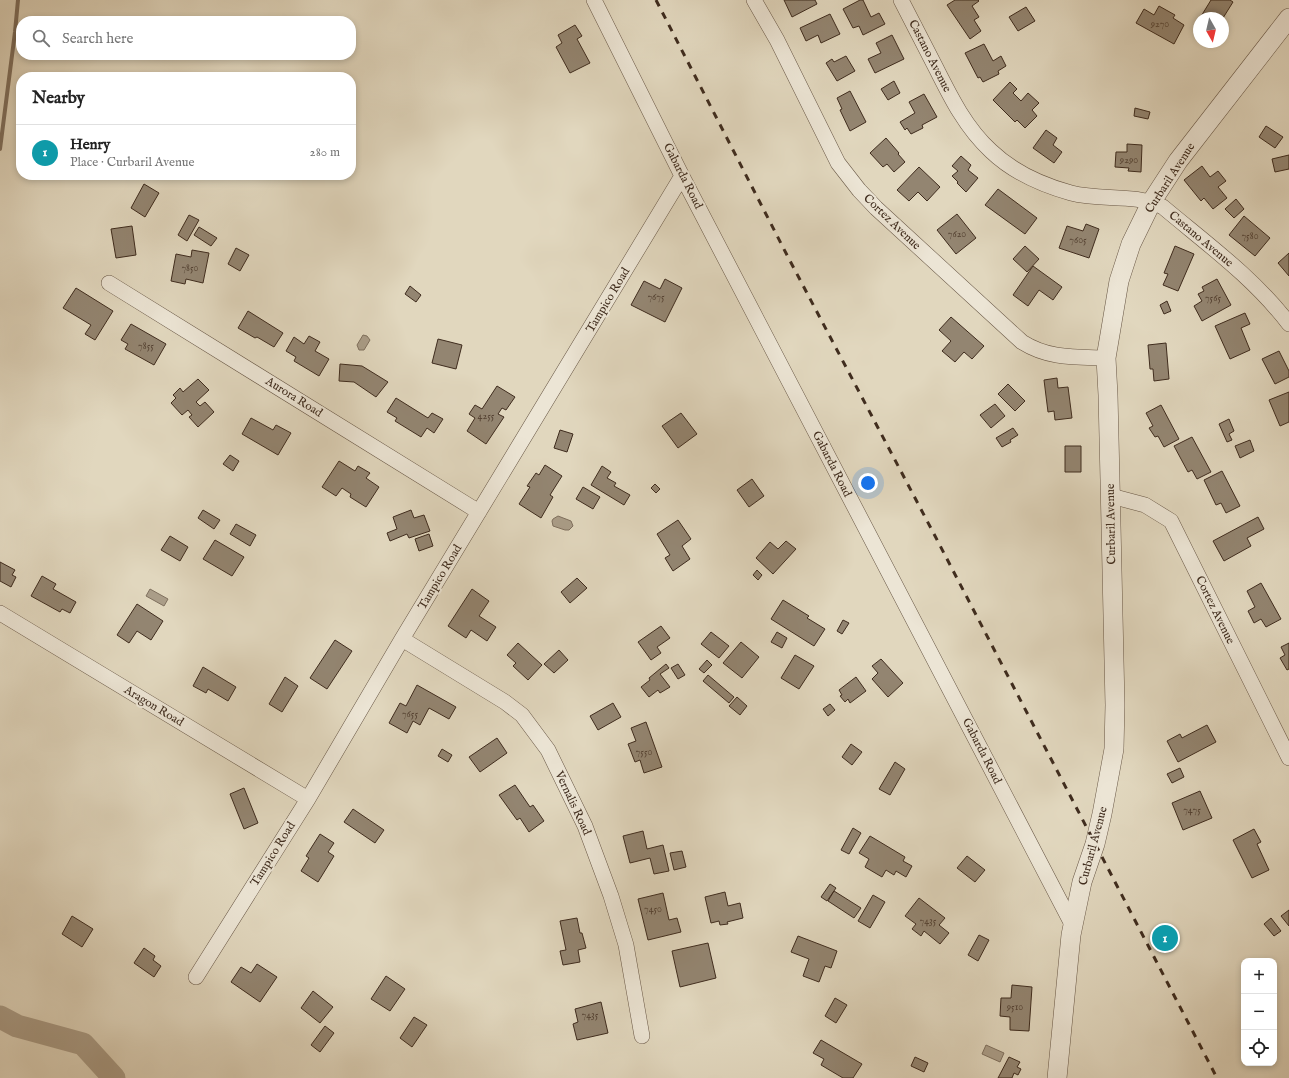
<!DOCTYPE html>
<html lang="en">
<head>
<meta charset="utf-8">
<style>
	:root { --surface:#fff; --page:#f2f2f2; --text:#222; --muted:#767676; --line:#e0e0e0; --accent:#ea580c }
	body { margin:0; font-family:"IM FELL English",serif; background:var(--page); color:var(--text) }
	.controls { position:absolute; right:12px; bottom:12px; display:grid; overflow:hidden; border-radius:8px; box-shadow:0 2px 6px #0003 }
	.controls button { width:36px; height:36px; display:grid; place-items:center; padding:0; border:0; border-bottom:1px solid var(--line); background:var(--surface); color:var(--text); font:20px sans-serif }
	.compass { position:absolute; left:1193px; top:12px; width:36px; height:36px; border-radius:50%; background:var(--surface); box-shadow:0 2px 6px #0003; rotate:172deg }
	.you { position:absolute; left:868px; top:483px; width:14px; height:14px; margin:-10px; border:3px solid #fff; border-radius:50%; background:#1a73e8; box-shadow:0 0 0 6px #1a73e833 }
	.badge { display:grid; place-items:center; width:26px; height:26px; border-radius:50%; background:var(--accent); color:#fff; font-size:13px; font-weight:700 }
	.pin { position:absolute; translate:-50% -50%; border:2px solid #fff; box-shadow:0 1px 4px #0006 }
	.list { margin:0; padding:0; list-style:none }
	h2 { display:flex; justify-content:space-between; align-items:center; height:52px; margin:0; padding:0 16px; font-size:17px }
	h2 small { font-size:13px; font-weight:400; color:var(--muted) }
	.list li { display:grid; grid-template-columns:26px 1fr auto; gap:12px; align-items:center; box-sizing:border-box; height:56px; padding:0 16px; border-top:1px solid var(--line) }
	.list b { display:block; font-size:15px; white-space:nowrap }
	.list p { margin:0; font-size:13px; white-space:nowrap; color:var(--muted) }
	.list em { font-size:13px; font-style:normal; color:var(--muted) }
	.icon { flex:none; width:22px; height:22px; fill:none; stroke:currentColor; stroke-width:2; stroke-linecap:round; stroke-linejoin:round }
	.map { position:relative; flex:none; width:1289px; height:1078px; overflow:hidden }
	.search { position:absolute; background:var(--surface); box-shadow:0 2px 6px #0003; left:16px; top:16px; width:340px; height:44px; display:flex; align-items:center; gap:10px; box-sizing:border-box; padding:0 14px; border-radius:16px; color:var(--muted); font-size:15px }
	.panel { position:absolute; background:var(--surface); box-shadow:0 2px 6px #0003; left:16px; top:72px; width:340px; height:108px; border-radius:16px }
	.map>svg:first-child { display:block }
	.water { fill:#aa9d88; stroke:#7f705e }
	.lines { fill:none; stroke-linecap:round; stroke-linejoin:round }
	.stream { stroke:#7f705e; stroke-width:4 }
	.river { stroke:#aa9d88; stroke-width:23 }
	.building { fill:#938571; stroke:#3f2c1e }
	.minor-casing { stroke:#685746; stroke-width:16 }
	.tertiary-casing { stroke:#685746; stroke-width:20 }
	.minor { stroke:#ece5d5; stroke-width:15 }
	.tertiary { stroke:#ece5d5; stroke-width:19 }
	.rail { stroke:#3f2c1e; stroke-width:3; stroke-dasharray:7 7; stroke-linecap:butt }
	.labels { text-anchor:middle; dominant-baseline:central; stroke-width:4; stroke-linejoin:round; paint-order:stroke }
	.number-label { font-size:10px; fill:#544233 }
	.street-label { font-size:12px; fill:#3f2c1e; stroke:#ece5d5 }
</style>
</head>
<body>
<div class="map">
<svg width="1289" height="1078" viewBox="0 0 1289 1078">
	<rect width="100%" height="100%" fill="#e1d7be"/>
	<filter id="stains"><feTurbulence type="fractalNoise" baseFrequency=".005" numOctaves="4"/><feColorMatrix values="0 0 0 0 .2 0 0 0 0 .09 0 0 0 0 .02 0 0 0 .5 -.17"/></filter>
	<radialGradient id="worn" r=".72"><stop offset=".6" stop-color="#630" stop-opacity="0"/><stop offset="1" stop-color="#630" stop-opacity=".3"/></radialGradient>
	<path class="water" d="M363,335L367,336L370,340L364,350H359L357,345Z
		M558,516L571,521L573,526L569,530H565L553,526L552,521L553,519Z
		M150,589L168,599L164,606L146,596Z
		M986,1045L1004,1053L1000,1062L982,1054Z"/>
	<g class="lines">
		<path class="stream" d="M0,149L15,32L18,0"/>
		<path class="river" d="M0,1017L17,1026L83,1044L114,1078"/>
	</g>
	<path class="building" d="M784,0H815L817,4L792,17Z
		M860,0H863L871,17L879,13L885,24L863,35L859,26L853,28L843,9Z
		M955,0H978L979,1L972,6L979,17L974,20L981,31L970,39L947,5Z
		M1211,0H1230L1233,2L1223,18H1200Z
		M1159,6L1175,15L1173,18L1184,25L1174,44L1136,23L1144,9L1154,15Z
		M1026,7L1035,21L1018,31L1009,17Z
		M830,14L840,34L821,43L818,35L806,41L800,28Z
		M575,25L582,36L577,39L590,63L570,73L556,47L562,43L558,35Z
		M892,35L904,59L875,73L868,59L881,53L876,43Z
		M984,44L993,61L1001,56L1006,66L998,71L999,74L983,82L980,77L978,78L965,53Z
		M846,56L855,71L837,81L826,63L832,59L834,62Z
		M894,81L900,93L888,100L881,89Z
		M1010,82L1017,89L1013,93L1021,101L1028,93L1039,103L1032,110L1037,116L1025,128L1017,120L1015,122L993,100Z
		M850,91L866,122L850,131L840,110L842,109L837,98Z
		M924,94L937,117L922,125L923,128L911,134L907,128L905,130L900,122L915,113L909,102Z
		M1135,108L1150,112L1148,119L1134,116Z
		M1266,126L1283,137L1275,148L1259,137Z
		M1046,130L1057,138L1053,145L1062,152L1054,163L1033,148Z
		M886,138L899,153L898,154L905,162L894,172L887,164L883,167L870,153Z
		M1127,144L1142,145L1141,172L1128,171L1129,168L1115,167L1116,152H1127Z
		M1289,155V169L1275,172L1272,159Z
		M961,156L971,165L968,170L978,178L966,192L957,183L958,182L952,176L958,171L952,166Z
		M1202,166L1210,177L1218,171L1226,181L1218,187L1227,198L1213,209L1204,198L1201,201L1184,180Z
		M919,167L940,187L927,201L918,192L909,201L897,190Z
		M144,184L159,193L145,217L131,208Z
		M998,189L1037,218L1025,234L985,205Z
		M1236,199L1244,209L1234,218L1225,209Z
		M957,214L976,238L956,254L937,230Z
		M189,215L199,220L187,241L178,235Z
		M1244,216L1270,238L1255,256L1229,235Z
		M1086,224L1099,229L1089,258L1059,248L1067,226L1083,231Z
		M132,226L136,255L116,258L111,229Z
		M199,227L217,238L211,246L194,235Z
		M1025,246L1039,259L1027,272L1013,259Z
		M1175,246L1194,254L1178,291L1163,285L1168,274L1164,273Z
		M236,248L249,255L240,271L228,264Z
		M192,250L209,253L203,283L186,279L185,284L171,281L176,254L191,257Z
		M1289,253V276L1278,263Z
		M1033,266L1062,287L1053,300L1039,290L1028,306L1013,295Z
		M665,279L682,288L665,322L631,305L644,281L660,289Z
		M1217,279L1231,305L1202,321L1194,306L1202,301L1198,294L1204,291L1202,287Z
		M410,286L421,295L416,302L405,294Z
		M76,288L113,311L95,340L85,334L91,325L63,308Z
		M1167,301L1171,311L1164,314L1160,305Z
		M248,311L283,333L274,347L257,337L255,338L238,328Z
		M1245,313L1250,324L1241,328L1250,350L1230,359L1215,326Z
		M951,317L984,346L972,359L964,352L955,362L942,351L951,341L939,330Z
		M131,324L166,344L154,365L125,349L128,344L121,340Z
		M309,336L320,342L315,351L329,359L319,376L294,361L296,357L286,351L294,337L304,344Z
		M438,339L462,345L456,369L432,363Z
		M1166,343L1169,379L1154,381L1153,369H1150L1148,345Z
		M1279,351L1289,371V377L1275,384L1262,359Z
		M340,364L362,366L388,382L376,397L354,382L339,381Z
		M1057,378L1058,388L1068,387L1072,418L1055,420L1054,411L1048,412L1044,380Z
		M198,379L209,390L196,402L200,406L205,402L214,412L198,427L189,417L192,415L188,410L182,415L171,403L176,398L173,395L180,388L183,392Z
		M1008,384L1025,401L1015,411L998,394Z
		M497,386L515,397L506,410L502,408L498,414L504,417L486,444L467,431L475,418L469,414L475,405L482,409Z
		M1289,392V422L1280,426L1269,400Z
		M396,398L428,418L432,413L443,419L434,433L427,428L421,437L395,421L397,418L387,412Z
		M995,404L1005,416L991,428L980,415Z
		M1161,405L1179,439L1164,447L1158,436L1155,437L1149,428L1153,426L1146,413Z
		M681,413L697,434L678,448L662,426Z
		M251,418L273,430L276,425L291,433L278,455L242,434Z
		M1229,419L1234,431L1229,434L1232,440L1227,442L1219,424Z
		M1013,428L1018,435L1010,440L1011,442L1002,447L996,438Z
		M560,430L573,434L567,452L554,448Z
		M1192,437L1211,472L1197,479L1192,470L1188,472L1174,446Z
		M1250,440L1254,451L1240,458L1235,446Z
		M1065,446H1081V472H1065Z
		M230,455L239,461L233,471L223,464Z
		M339,461L355,471L358,466L370,473L366,478L379,487L366,507L350,497L351,494L342,488L336,496L322,487Z
		M545,465L562,476L550,495L553,497L541,518L519,504L530,487L527,486L536,473L539,475Z
		M602,466L611,472L607,478L616,483L614,486L630,495L624,505L591,485Z
		M1222,471L1240,506L1226,513L1221,503L1216,505L1204,480Z
		M752,479L764,496L749,507L737,490Z
		M655,484L660,489L656,493L651,488Z
		M583,487L600,497L593,509L576,499Z
		M203,510L220,520L214,529L198,518Z
		M411,510L414,518L424,515L430,531L409,538L407,534L390,541L387,533L397,529L393,517Z
		M1258,517L1264,529L1247,538L1251,546L1224,561L1213,541Z
		M678,520L691,539L682,546L690,559L673,571L665,558L670,555L657,534Z
		M236,524L256,535L250,546L230,534Z
		M429,534L433,546L419,551L415,539Z
		M170,536L188,547L180,561L161,550Z
		M215,540L244,557L232,576L203,559Z
		M786,541L796,549L773,574L756,558L770,542L778,549Z
		M0,562L15,570L12,575L16,577L11,587L0,581Z
		M757,570L762,575L758,580L753,575Z
		M42,576L56,584L53,589L76,602L70,613L62,609L60,612L31,596Z
		M577,578L587,588L570,603L561,592Z
		M1261,583L1281,619L1266,627L1261,619L1254,623L1248,611L1255,607L1247,591Z
		M472,589L489,601L479,616L496,627L487,641L471,630L466,638L448,626Z
		M783,600L809,616L807,618L825,629L814,646L771,619Z
		M137,604L163,621L151,640L137,631L129,643L117,635Z
		M843,620L849,623L842,634L837,631Z
		M661,626L670,638L657,647L661,653L651,660L638,642Z
		M711,632L729,646L719,658L701,644Z
		M777,632L787,638L782,648L771,642Z
		M335,640L352,651L327,689L310,678Z
		M741,642L759,657L742,678L723,663Z
		M518,643L542,665L528,680L513,666L516,663L507,655Z
		M1289,643V669L1287,670L1280,658L1285,655L1281,647Z
		M559,650L568,660L554,673L544,664Z
		M795,655L814,666L799,689L781,678Z
		M881,659L903,683L888,697L872,679L878,673L872,666Z
		M707,660L712,665L704,673L699,669Z
		M666,664L669,668L660,674L670,687L660,693L658,690L649,697L641,687L650,680L649,678Z
		M678,664L685,675L678,679L671,668Z
		M203,667L236,687L228,701L208,689L206,693L193,686Z
		M708,675L734,697L729,703L703,681Z
		M285,677L298,686L282,712L269,704Z
		M856,677L866,691L850,703L848,699L845,702L840,696L842,695L839,690Z
		M417,685L456,707L449,719L429,708L420,725L413,721L407,733L389,723L400,703L406,706Z
		M737,697L747,706L740,715L729,706Z
		M613,703L621,717L598,730L590,716Z
		M830,704L835,710L828,716L823,709Z
		M646,722L662,767L644,773L640,760L635,762L628,744L636,741L631,728Z
		M1207,725L1216,742L1178,762L1167,741L1180,734L1182,738Z
		M497,738L507,753L480,772L469,757Z
		M851,744L862,752L852,765L842,757Z
		M442,749L452,755L448,762L438,756Z
		M895,762L905,769L890,795L879,789Z
		M1180,768L1184,777L1172,783L1167,774Z
		M515,785L530,807L533,805L544,821L529,832L520,818L517,820L499,795Z
		M244,788L258,823L244,829L230,794Z
		M1200,791L1212,818L1183,830L1172,803Z
		M353,809L384,830L375,843L344,822Z
		M853,828L861,833L849,854L841,850Z
		M1254,829L1261,842L1257,844L1269,870L1252,878L1233,840Z
		M643,831L647,849L663,845L669,871L654,874L650,858L630,863L623,836Z
		M320,834L334,843L328,852L334,856L318,882L301,871L309,858L306,856Z
		M870,836L905,857L903,861L912,866L906,877L896,871L894,875L886,870L882,877L865,867L869,859L859,853Z
		M682,851L686,867L674,870L670,853Z
		M967,856L985,870L975,882L957,868Z
		M830,884L836,888L827,901L821,897Z
		M834,891L861,908L854,918L828,901Z
		M725,892L728,906L740,903L743,918L727,922L728,924L720,925L719,921L711,923L705,897Z
		M663,893L669,920L677,918L681,932L648,940L638,899Z
		M873,895L885,902L870,928L858,921Z
		M919,898L945,918L939,925L949,933L940,944L924,931L921,936L912,929L916,924L905,916Z
		M1289,910V926L1281,916Z
		M72,916L93,929L82,947L62,934Z
		M577,918L580,933H582L586,948L578,950L580,962L563,965L560,951L566,950L560,921Z
		M1271,918L1281,931L1274,936L1264,924Z
		M979,935L989,940L978,961L968,955Z
		M798,936L837,951L831,968L825,966L819,982L803,976L809,959L791,952Z
		M708,943L716,978L680,987L672,951Z
		M144,948L155,956L153,960L161,966L154,977L134,963Z
		M257,964L277,977L260,1002L231,982L241,967L251,973Z
		M386,976L405,989L390,1011L371,999Z
		M1012,985L1032,987L1029,1031L1010,1030V1017L1000,1016L1001,998H1011Z
		M313,991L333,1007L320,1023L301,1008Z
		M835,998L847,1005L836,1023L825,1016Z
		M601,1002L608,1033L577,1040L573,1024L578,1022L575,1009Z
		M414,1017L427,1025L412,1047L400,1038Z
		M325,1026L334,1033L320,1052L311,1045Z
		M821,1040L862,1064L853,1078H843L821,1065L824,1059L813,1053Z
		M915,1057L928,1063L924,1072L911,1066Z
		M1009,1057L1020,1062L1017,1067L1021,1069L1018,1075L1014,1073L1012,1078H998Z"/>
	<g class="lines">
		<g class="minor-casing">
			<path id="minor" d="M594,0L682,176L1073,926
				M754,0L777,40L838,163L859,190L876,208L1022,342C1049,359 1075,357 1106,358
				M901,0C913,23 924,45 936,68C951,98 966,128 991,151C1013,172 1042,185 1071,193C1102,201 1134,193 1163,207C1207,244 1254,278 1289,324
				M109,283L479,512
				M1111,496L1145,505L1171,521L1289,758
				M0,613L308,799
				M402,639L505,702L522,715L548,750L585,826L611,896L626,945L642,1036
				M196,977L308,799L402,639L682,176"/>
		</g>
		<g class="tertiary-casing">
			<path id="tertiary" d="M1057,1078L1071,935L1082,882L1095,844L1102,814L1114,749L1115,705L1110,480L1108,395L1106,358L1119,281L1131,244L1152,201L1178,161L1289,18"/>
		</g>
		<use href="#minor" class="minor"/>
		<use href="#tertiary" class="tertiary"/>
		<path class="rail" d="M656,0L788,257L934,534L1217,1078"/>
	</g>
	<g class="labels">
		<g class="number-label">
			<text x="1160" y="24">9270</text>
			<text x="1129" y="160">9290</text>
			<text x="957" y="234">7620</text>
			<text x="1250" y="236">7580</text>
			<text x="1078" y="240">7605</text>
			<text x="190" y="268">7850</text>
			<text x="656" y="297">7675</text>
			<text x="1213" y="298">7565</text>
			<text x="146" y="346">7855</text>
			<text x="486" y="416">4255</text>
			<text x="410" y="714">7655</text>
			<text x="644" y="752">7550</text>
			<text x="1192" y="810">7475</text>
			<text x="653" y="909">7450</text>
			<text x="928" y="921">7435</text>
			<text x="1015" y="1007">9510</text>
			<text x="590" y="1015">7435</text>
		</g>
		<g class="street-label">
			<text transform="translate(930 56) rotate(63)">Castano Avenue</text>
			<text transform="translate(683 176) rotate(63)">Gabarda Road</text>
			<text transform="translate(1170 178) rotate(-57)">Curbaril Avenue</text>
			<text transform="translate(892 222) rotate(44)">Cortez Avenue</text>
			<text transform="translate(1201 239) rotate(40)">Castano Avenue</text>
			<text transform="translate(608 300) rotate(-59)">Tampico Road</text>
			<text transform="translate(294 397) rotate(32)">Aurora Road</text>
			<text transform="translate(832 464) rotate(63)">Gabarda Road</text>
			<text transform="translate(1111 524) rotate(-91)">Curbaril Avenue</text>
			<text transform="translate(440 577) rotate(-59)">Tampico Road</text>
			<text transform="translate(1215 610) rotate(64)">Cortez Avenue</text>
			<text transform="translate(154 706) rotate(31)">Aragon Road</text>
			<text transform="translate(982 751) rotate(63)">Gabarda Road</text>
			<text transform="translate(573 803) rotate(65)">Vernalis Road</text>
			<text transform="translate(1093 846) rotate(-75)">Curbaril Avenue</text>
			<text transform="translate(273 854) rotate(-58)">Tampico Road</text>
		</g>
	</g>
	<rect width="100%" height="100%" filter="url(#stains)"/>
	<rect width="100%" height="100%" fill="url(#worn)"/>
</svg>
<div class="controls">
<button>+</button>
<button>−</button>
<button><svg class="icon" aria-label="locate" viewBox="0 0 24 24"><circle cx="12" cy="12" r="6"/><path d="M12 2v4M12 18v4M2 12h4M18 12h4"/></svg></button>
</div>
<svg class="compass" viewBox="-18 -18 36 36"><path d="M0-13l5 13h-10z" fill="#e53935"/><path d="M0 13l5-13h-10z" fill="#767676"/></svg>
<div class="you"></div>
<div class="pin badge" style="left:1165px;top:938px;background:#0f9aa8">1</div>
<div class="search"><svg class="icon" aria-label="search" viewBox="0 0 24 24"><circle cx="10" cy="10" r="6"/><path d="M15 15l6 6"/></svg>Search here</div>
<section class="panel">
<h2>Nearby<small></small></h2>
<ul class="list">
<li><span class="badge" style="background:#0f9aa8">1</span><div><b>Henry</b><p>Place · Curbaril Avenue</p></div><em>280 m</em></li>
</ul>
</section>
</div>
</body>
</html>
